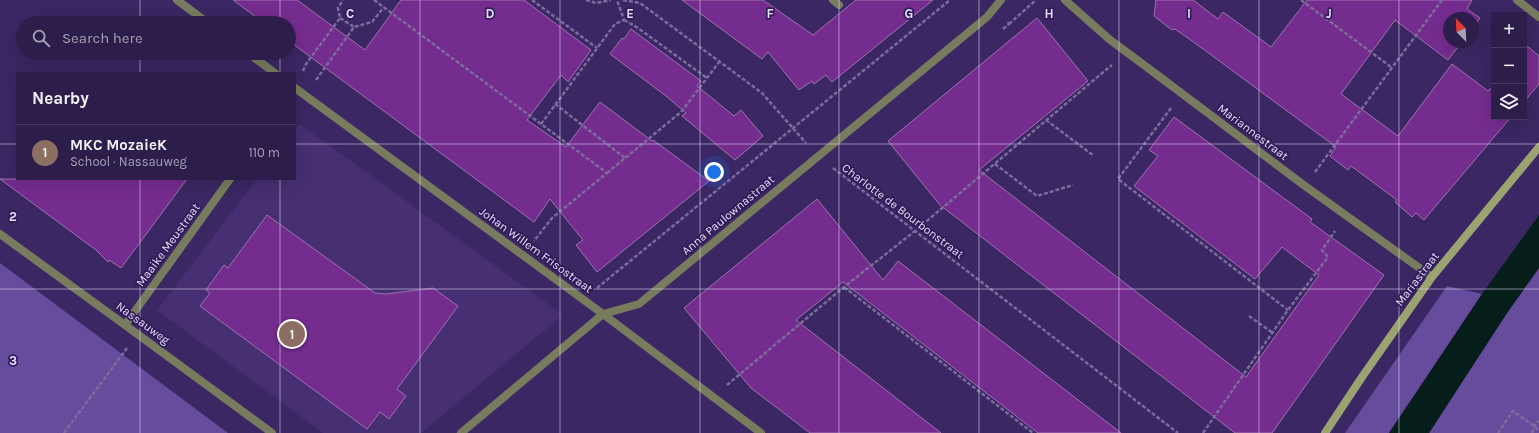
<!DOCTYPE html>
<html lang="en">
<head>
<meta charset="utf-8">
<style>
	:root { --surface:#2c1d4a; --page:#342651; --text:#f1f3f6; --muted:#a6a2b5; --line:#483b62; --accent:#ea580c }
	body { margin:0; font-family:Karla,sans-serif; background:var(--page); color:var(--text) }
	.controls { position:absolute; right:12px; top:12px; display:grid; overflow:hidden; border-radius:0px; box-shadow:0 4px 16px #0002 }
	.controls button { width:36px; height:36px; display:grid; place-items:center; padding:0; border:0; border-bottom:1px solid var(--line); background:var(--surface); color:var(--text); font:20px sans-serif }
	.compass { position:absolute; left:1443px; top:12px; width:36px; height:36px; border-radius:50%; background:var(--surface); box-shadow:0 4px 16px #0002; rotate:336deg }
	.you { position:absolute; left:714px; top:172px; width:14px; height:14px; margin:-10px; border:3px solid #fff; border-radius:50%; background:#1a73e8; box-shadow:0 0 0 6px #1a73e833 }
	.badge { display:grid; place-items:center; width:26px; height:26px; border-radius:50%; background:var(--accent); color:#fff; font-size:13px; font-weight:700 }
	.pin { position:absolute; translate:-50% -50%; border:2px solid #fff; box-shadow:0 1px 4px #0006 }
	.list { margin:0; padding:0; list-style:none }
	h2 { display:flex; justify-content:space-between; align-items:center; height:52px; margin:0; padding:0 16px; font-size:17px }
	h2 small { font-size:13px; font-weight:400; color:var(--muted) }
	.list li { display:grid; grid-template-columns:26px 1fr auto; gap:12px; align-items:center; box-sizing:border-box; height:56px; padding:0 16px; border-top:1px solid var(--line) }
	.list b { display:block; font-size:15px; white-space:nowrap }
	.list p { margin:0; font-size:13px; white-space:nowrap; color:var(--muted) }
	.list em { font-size:13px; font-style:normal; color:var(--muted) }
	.icon { flex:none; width:22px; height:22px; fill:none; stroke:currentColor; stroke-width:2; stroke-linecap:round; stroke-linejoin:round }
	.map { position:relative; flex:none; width:1539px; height:433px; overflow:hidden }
	.search { position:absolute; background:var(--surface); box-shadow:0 4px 16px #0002; left:16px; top:16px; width:280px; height:44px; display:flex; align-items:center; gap:10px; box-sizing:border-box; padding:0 14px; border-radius:22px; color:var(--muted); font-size:15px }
	.panel { position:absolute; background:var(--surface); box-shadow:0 4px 16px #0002; left:16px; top:72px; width:280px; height:108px; border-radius:0px }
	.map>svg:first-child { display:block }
	.built { fill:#462f72 }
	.green { fill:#664c9d }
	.water { fill:#061e19 }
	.building { fill:#752c8f; stroke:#9f73b0 }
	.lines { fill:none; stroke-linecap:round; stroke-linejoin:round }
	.path { stroke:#7b6c9d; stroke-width:2.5; stroke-dasharray:4 2; stroke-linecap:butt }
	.lane { stroke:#767c5d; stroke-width:8 }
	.street { stroke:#767c5d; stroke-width:8 }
	.secondary { stroke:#9ba371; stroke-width:8 }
	.grid { fill:none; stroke:#e4ddfb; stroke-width:1; stroke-opacity:0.55 }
	.labels { text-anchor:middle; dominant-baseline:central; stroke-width:3.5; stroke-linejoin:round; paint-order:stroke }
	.street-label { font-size:12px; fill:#e4ddfb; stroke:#321c57 }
	.grid-label { font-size:13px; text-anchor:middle; font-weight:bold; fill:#e4ddfb; stroke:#321c57; stroke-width:3.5; stroke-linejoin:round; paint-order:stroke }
</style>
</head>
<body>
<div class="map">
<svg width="1539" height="433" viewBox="0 0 1539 433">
	<rect width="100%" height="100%" fill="#3b2763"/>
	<path class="built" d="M300,124L563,315L421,433H323L157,310L257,179H295V130Z"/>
	<path class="green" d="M0,263L228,433H0Z
		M1539,268V433H1429L1507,313Z
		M1447,286L1482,294L1389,433H1345Z"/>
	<path class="water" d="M1539,215V268L1507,313L1429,433H1389L1482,294Z"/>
	<path class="building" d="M233,0H297L365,50L401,0H524L591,50L568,82L561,75L527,120L566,147L600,102L652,141L653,140L709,181L597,272L576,245L583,240L550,199L534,222L289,41V23H264Z
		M682,0H763L813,35L856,0H933L832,82L826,75L814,84L812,81L799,90L768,52L762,59Z
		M1156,0H1193L1218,19L1223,12L1271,47L1307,0H1472L1467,9L1480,18L1473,27V18H1449V42H1462L1448,60L1395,20L1341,94L1398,136L1452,64L1488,91L1494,85V117H1511L1424,220L1416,213L1412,217L1395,202L1397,200L1351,166L1348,170L1330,156L1336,147L1195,43L1175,29L1172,30L1154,16Z
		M1037,18L1088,81L979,170L1246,377L1319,275L1282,247L1255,279L1134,186L1158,156L1149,150L1174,117L1312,219L1310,222L1384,275L1272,433H1235L940,205L888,141Z
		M631,29L701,81L697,86L734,116L741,110L763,136L735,160L682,116L686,113L666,96L610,54L622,38L624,39Z
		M1527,46L1539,56V84L1524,102V49Z
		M0,179H187L121,268L109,260L108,262L96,250Z
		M817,199L883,280L898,261L1121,433H1038L843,282L796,320L941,433H810L751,388L684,308Z
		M267,215L375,293L386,294L433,288L458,306L397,389L406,396L389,419L380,412L367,429L200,306L210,293L206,290L224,265L228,268Z"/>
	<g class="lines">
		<path class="path" d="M374,0L607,173L552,218L534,241
			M532,0L597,48
			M586,0L596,3L611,0
			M623,0L640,3L762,93L806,143
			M1301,0L1391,67
			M340,18L354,27
			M624,20L635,26L707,78
			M1009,24L1036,0
			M1003,29L1009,24L1007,21
			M303,71L306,64L340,18L338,8L343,0
			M316,80L354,27L372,22L384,7
			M555,104L625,158
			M1171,108L1118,179L1288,310
			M1046,120L1094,156
			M541,124L615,24L624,20L617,0
			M995,164L1037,196L1073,185
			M833,168L1178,433
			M1315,172L1442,0
			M607,173L681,112L720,61
			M844,287L1033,433
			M597,288L950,0
			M1249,316L1273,333
			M727,385L844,287L915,231L1107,69L1112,65
			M64,433L127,348
			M1203,433L1288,310L1328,257L1322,250L1335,231
			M1498,433L1513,411L1534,426L1539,431
			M1532,433L1534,426L1539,421"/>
		<path class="lane" d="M833,0L839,5"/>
		<path class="street" d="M177,0L208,23
			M1065,0L1109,39L1156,74L1305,186L1432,277
			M1517,0L1539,17
			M248,53L275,73
			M295,88L603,314L761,433
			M0,234L125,325L272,433
			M125,325L230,179
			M461,433L603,314L639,304L987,17L1001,0"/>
		<path class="secondary" d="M1325,433L1362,377L1432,277L1539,147"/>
	</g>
	<path class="grid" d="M140,0V23M280,0V23M420,0V433M560,0V433M700,0V433M839,0V433M979,0V433M1119,0V433M1259,0V433M1399,0V433M140,53V73M280,53V73M0,144H17M295,144H1539M140,179V433M280,179V433M0,289H1539"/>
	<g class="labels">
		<g class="street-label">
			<text transform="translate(1253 132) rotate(37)">Mariannestraat</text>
			<text transform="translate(903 211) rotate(37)">Charlotte de Bourbonstraat</text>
			<text transform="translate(728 215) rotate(-40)">Anna Paulownastraat</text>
			<text transform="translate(168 245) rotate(-54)">Maaike Meustraat</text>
			<text transform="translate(536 250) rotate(36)">Johan Willem Frisostraat</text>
			<text transform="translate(1417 279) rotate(-53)">Mariastraat</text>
			<text transform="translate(143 323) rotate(36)">Nassauweg</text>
		</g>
	</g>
	<g class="grid-label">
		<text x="350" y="18">C</text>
		<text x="490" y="18">D</text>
		<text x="630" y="18">E</text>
		<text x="770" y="18">F</text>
		<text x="909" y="18">G</text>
		<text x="1049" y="18">H</text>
		<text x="1189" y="18">I</text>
		<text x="1329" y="18">J</text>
		<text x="13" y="221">2</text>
		<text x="13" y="365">3</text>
	</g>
</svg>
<div class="controls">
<button>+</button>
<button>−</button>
<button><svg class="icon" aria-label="layers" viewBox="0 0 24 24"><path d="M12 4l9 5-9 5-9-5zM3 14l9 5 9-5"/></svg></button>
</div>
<svg class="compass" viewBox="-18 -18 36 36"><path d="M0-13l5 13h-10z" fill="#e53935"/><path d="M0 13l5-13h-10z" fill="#a6a2b5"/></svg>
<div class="you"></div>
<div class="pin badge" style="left:292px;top:334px;background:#8d6e63">1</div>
<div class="search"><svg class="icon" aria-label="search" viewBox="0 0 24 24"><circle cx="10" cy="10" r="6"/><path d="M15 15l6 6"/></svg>Search here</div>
<section class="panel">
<h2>Nearby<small></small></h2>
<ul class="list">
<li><span class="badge" style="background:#8d6e63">1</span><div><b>MKC MozaieK</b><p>School · Nassauweg</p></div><em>110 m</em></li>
</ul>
</section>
</div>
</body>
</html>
